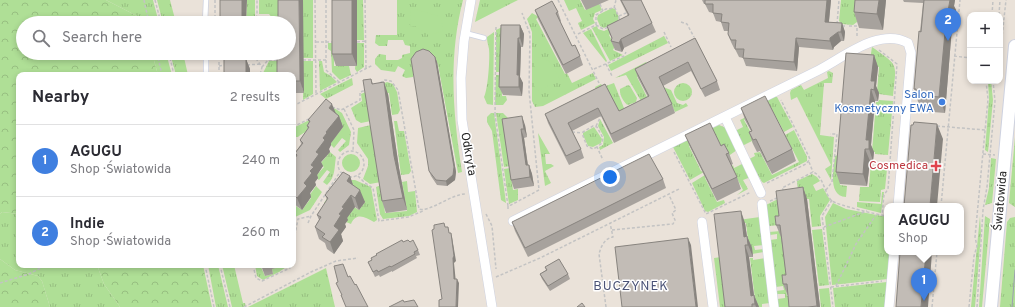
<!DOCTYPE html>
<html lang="en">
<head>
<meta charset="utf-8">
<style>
	:root { --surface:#fff; --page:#f7f7f7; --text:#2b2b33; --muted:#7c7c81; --line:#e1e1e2; --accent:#3c5ef3 }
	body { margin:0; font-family:Overpass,sans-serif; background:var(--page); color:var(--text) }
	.controls { position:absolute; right:12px; top:12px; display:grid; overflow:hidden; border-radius:8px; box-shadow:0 2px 6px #0003 }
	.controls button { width:36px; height:36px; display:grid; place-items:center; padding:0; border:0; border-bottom:1px solid var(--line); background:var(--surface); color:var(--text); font:20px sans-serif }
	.you { position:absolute; left:610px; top:177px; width:14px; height:14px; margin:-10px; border:3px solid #fff; border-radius:50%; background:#1a73e8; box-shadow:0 0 0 6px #1a73e833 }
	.badge { display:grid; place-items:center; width:26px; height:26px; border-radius:50%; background:var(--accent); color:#fff; font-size:13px; font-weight:700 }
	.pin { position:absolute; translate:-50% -33px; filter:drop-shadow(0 1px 2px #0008) }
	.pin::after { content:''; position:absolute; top:21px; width:14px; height:12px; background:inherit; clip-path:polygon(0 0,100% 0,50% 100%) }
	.popup { position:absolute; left:884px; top:203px; width:80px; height:52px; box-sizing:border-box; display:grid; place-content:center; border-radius:8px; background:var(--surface); filter:drop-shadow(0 1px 3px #0005); font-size:13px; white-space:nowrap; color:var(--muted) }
	.popup b { font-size:15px; color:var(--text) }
	.popup::after { content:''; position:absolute; left:50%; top:100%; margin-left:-8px; border:8px solid transparent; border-top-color:var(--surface) }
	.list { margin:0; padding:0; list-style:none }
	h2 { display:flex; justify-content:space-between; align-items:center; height:52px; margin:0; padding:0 16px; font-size:17px }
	h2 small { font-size:13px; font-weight:400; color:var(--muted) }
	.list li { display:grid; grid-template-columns:26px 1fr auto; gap:12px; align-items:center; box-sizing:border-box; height:72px; padding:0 16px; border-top:1px solid var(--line) }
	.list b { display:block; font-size:15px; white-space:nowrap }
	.list p { margin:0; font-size:13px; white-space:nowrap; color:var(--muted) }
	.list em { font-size:13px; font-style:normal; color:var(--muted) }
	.icon { flex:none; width:22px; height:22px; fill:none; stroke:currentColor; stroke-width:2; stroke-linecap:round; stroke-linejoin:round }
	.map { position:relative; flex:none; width:1015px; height:307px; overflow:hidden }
	.search { position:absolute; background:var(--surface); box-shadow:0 2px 6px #0003; left:16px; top:16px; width:280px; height:44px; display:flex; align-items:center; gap:10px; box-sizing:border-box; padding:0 14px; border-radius:22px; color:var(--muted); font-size:15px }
	.panel { position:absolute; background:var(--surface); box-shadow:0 2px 6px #0003; left:16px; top:72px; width:280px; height:196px; border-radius:8px }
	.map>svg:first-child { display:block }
	.grass { fill:url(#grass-tufts) }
	.forest { fill:url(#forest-crowns) }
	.park { fill:#afdf96 }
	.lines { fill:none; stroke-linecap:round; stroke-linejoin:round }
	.service-casing { stroke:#ced2e0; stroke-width:6 }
	.minor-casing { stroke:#ced2e0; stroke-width:10 }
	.tertiary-casing { stroke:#ced2e0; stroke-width:14 }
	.path { stroke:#c3c3c3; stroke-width:1.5; stroke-dasharray:3 2; stroke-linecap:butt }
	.service { stroke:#fff; stroke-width:4.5 }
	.minor { stroke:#fff; stroke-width:9 }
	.tertiary { stroke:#fff; stroke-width:12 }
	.tram { stroke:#9c9fb1; stroke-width:1 }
	.wall { fill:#a7a29d }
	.shaded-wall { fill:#88847f }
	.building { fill:#c2bcb6; stroke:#88847f }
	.shop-dot { fill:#3f7fe0; stroke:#fff; stroke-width:1.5 }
	.health-dot { fill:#e0444e; stroke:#fff; stroke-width:1.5 }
	.labels { text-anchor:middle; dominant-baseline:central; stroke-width:3; stroke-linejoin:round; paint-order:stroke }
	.shop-label { font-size:12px; fill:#366cbe; stroke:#fff; text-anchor:end }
	.street-label { font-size:12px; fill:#272727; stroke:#fff }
	.health-label { font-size:12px; fill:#be3a42; stroke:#fff; text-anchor:end }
	.neighbourhood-label { font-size:13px; letter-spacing:1px; fill:#4a5276; stroke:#fff }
</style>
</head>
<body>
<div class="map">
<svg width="1015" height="307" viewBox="0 0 1015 307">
	<defs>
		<pattern id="grass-tufts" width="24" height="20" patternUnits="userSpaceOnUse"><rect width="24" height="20" fill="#afdf96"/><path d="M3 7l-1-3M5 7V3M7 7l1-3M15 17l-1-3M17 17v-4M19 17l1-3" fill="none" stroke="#97bf81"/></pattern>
		<pattern id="forest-crowns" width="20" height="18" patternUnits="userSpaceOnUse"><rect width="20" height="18" fill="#afdf96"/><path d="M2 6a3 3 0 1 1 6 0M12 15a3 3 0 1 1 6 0" fill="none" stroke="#97bf81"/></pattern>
	</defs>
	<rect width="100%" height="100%" fill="#eae2d9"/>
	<path class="grass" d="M106,0H153L159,23H144L143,19Z
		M157,0H170L176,23H163Z
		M247,0H255V16L250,23H246Z
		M259,0H280V23H276L269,14H259Z
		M303,0H313V58H303Z
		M357,0H363L364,40H357L355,33H357Z
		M397,0H463C448,58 453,114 462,172L458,173L438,65L435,58L413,63V77L406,78L402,76L405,70L398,66L395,72L381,70L375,64V59L379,54L386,55V60H398L402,58V55L410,53V46L405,45L403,40H388L387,46H379L375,43L376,35H397Z
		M480,0H518L475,22Z
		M564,0H580L585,10L599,3L602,10L595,13L593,19L595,23L581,30L578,23L582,21L576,8L569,11Z
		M841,0H859L857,22L853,25L842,24L839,21Z
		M612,8L615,9L619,17L618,21L604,28L600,26L597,19L598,15Z
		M532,13L539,17L536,19L565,74L567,73L572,83L593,73L596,79L543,106L535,107L532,101V32L527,19Z
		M618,24L625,27L609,35L615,46L613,50L623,55L610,61L592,28L597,26L598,29L604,31Z
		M502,27V72H496V30Z
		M591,29L607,61L606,62L583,33Z
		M494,32L493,105L487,104L484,97C488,89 490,59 489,49C488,44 487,42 487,37Z
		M664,36L668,43L611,71L608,65Z
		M328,43H334V66H349L351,75L340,80L332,72L331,51L328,49Z
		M357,43H364V67L357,72L355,69Z
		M872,47C900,67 896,62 893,96L879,94L877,92L879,67L869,66Z
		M152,53H166L172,75H158Z
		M170,53H183L188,75H176Z
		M269,61H280V75H262Z
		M303,61H313V94L303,100Z
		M319,61H322L324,72L331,76L337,82L320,91Z
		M646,62L650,68L648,71L637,77L650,103L641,101L626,75L615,78Z
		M829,71L833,73L832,83H824L820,135L834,137L831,180L825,169L831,165L797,97L791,100L790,93L791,90L801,85L804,90L828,78L827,72Z
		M496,75H502V96H506L507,100L503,105H495Z
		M352,78L353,85L326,99L320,94Z
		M988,81H991L993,100L988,152L985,150L989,99Z
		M387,82L393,84L397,92L400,110L398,114L392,115L389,93L376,95L371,121L361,123L356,120L351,108L362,101L361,94Z
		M614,83L624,108L621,119L599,96L595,87L601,84L603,87Z
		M674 92a9 9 0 1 1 18 0a9 9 0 1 1-18 0Z
		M628,85L630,86L637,98L636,102L628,105C624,103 619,94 620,89Z
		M663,87L671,90L677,103L683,105L686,103L688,106L675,112Z
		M772,97H777L793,127L784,132L770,106L761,104Z
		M879,100L893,101L888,155L875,154V152H872L876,102H878Z
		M334,108L342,113L351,132L349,145L340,152L338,150L346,141L342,138L334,148L330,144L343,127C327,128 311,126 298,137H295L293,132L295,127Z
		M491,113H494L506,203L501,200L492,131L487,122V117Z
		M496,113H503L508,118L510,166L504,167Z
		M750,115L744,120L756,142L753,144L752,141L742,146L735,131L743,127L740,120Z
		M600,119L613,143L600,150L599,147L603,145L604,137L598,126Z
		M394,121H397L399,131H404L411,171L409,174L401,175Z
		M371,125L381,182L370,184L363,179L368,166V159L357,143L358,128Z
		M719,125L726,128L737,150L727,157L715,134L689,146L701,171L704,172L690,180L673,147Z
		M594,127L602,139L601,143L593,147L588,146L583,135V133Z
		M794,130L807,157V161L764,183L762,182L749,159L755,156L754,153L760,152L772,175L799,162L785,135Z
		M538,133L550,154H545L546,164H551L554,166L545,171L551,183L545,186Z
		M1015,137V207L1009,203Z
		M330,152L336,157C334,168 336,176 327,185L323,182L330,172L327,170L319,180L315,177L324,167L320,164Z
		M838,155H843L840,185L847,186L846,197C827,196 834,168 835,156Z
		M991,158L996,159L992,203L985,205L989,188Z
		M871,162L872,168L887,169L885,189L881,190L880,202L859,201L860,187H869Z
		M744,163L751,177L743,180L748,189L737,195L743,190L731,167L733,165L734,168Z
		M510,168L513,190L518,189V200L509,204L504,169Z
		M812,174L817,177L820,181L813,185L816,191L823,188L830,200L820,216L821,226L812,227L809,199H799L797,181Z
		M705,175V178L717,202L724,200L725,203L708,212L705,211L692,183Z
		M339,180H355L371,187L377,220L374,222C365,217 356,212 351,224L346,222V219L354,207L359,210L365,202L351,192L326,204L324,203Z
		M407,181L408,192L415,191L417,212L409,216L383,219L380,214L376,187L381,185L385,213L407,211L402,182Z
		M316,186L322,192L310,210L293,218V204L302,210L311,198L309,196Z
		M882,192H884L881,213L857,207V202L881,204Z
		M786,195L779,225L769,226L766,205Z
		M833,203L846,209L887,217V252H890L888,279L832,285L825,217Z
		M2,212L19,214V265H97L104,284L120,307H50L42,281L38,276L15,270L0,259V214Z
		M980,216L981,234L975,307H971Z
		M985,216L990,219L982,307H979Z
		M760,217L764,245L754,246L755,250L764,249V252L752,254V248H749L746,223H738V220Z
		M1015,217V307H1000L1007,222L1010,218Z
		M822,229L829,285L819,286L812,230Z
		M781,231L790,287H786L787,296H790L792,307H778L777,299L785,298V294H777L776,291L784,290L783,286L776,287L770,240L777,239V234L770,235L769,232Z
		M721,257L727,307H720L714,258Z
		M750,258H753V260L765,258L770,303L762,304V307H756Z
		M208,265H218L228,307H216Z
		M222,265H234L243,303H245L246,307H232Z
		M255,265H260L265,276L273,274L272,269L289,265L279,272L263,280L257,276Z
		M326,268L335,307H248Z
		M887,282L885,307H835L833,288Z
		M829,288L831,307H821L819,289Z"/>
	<path class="forest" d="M0,0H106L143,19L144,23H23V53H152L158,75H19V214L2,212L0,214Z
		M0,259L15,270L38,276L42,281L50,307H0Z
		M97,265H203L212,307H120L104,284Z"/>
	<path class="park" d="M411,8L441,17L443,30L430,36L415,26L410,27Z
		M535,57C551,57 554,68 560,80L535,92Z
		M342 163a9 9 0 1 1 18 0a9 9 0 1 1-18 0Z"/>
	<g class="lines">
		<g class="service-casing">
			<path id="service" d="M205,23L206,0
				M465,33L484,38
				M206,53V75"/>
		</g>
		<g class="minor-casing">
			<path id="minor" d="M471,0L464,41L461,78L462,120L492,307
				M725,117L761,193
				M762,204L774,307
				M513,221L819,70C844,57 880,27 908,43L911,53L898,206
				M702,222L713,307
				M889,307L894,252"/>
		</g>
		<g class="tertiary-casing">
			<path id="tertiary" d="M991,307L1015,46"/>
		</g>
		<path class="path" d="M144,0L149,23
			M155,0L161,23
			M215,0V23
			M315,0L316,94
			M326,0V70L339,82
			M365,0L366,68
			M558,0L599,83
			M600,4L603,11
			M614,8L616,0
			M992,15L993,0
			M999,15L1000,0
			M619,16L626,13
			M681,22L687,24L694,37
			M254,23L257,15V0
			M837,24L839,0
			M596,25L603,29L609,27
			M842,26H847
			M849,26H857V38
			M664,32L671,47
			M578,34L596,25V15L606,9L615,8L620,20
			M316,42H334
			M357,42L365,41
			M879,50L897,64L888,189L884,195L882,215
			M157,53L162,75
			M169,53L174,75
			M257,53V60L262,67L260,75
			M1000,55L1006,0
			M954,56L970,58
			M303,60H326
			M606,64L612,76
			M247,65L260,64
			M219,66L225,65
			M262,67L268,60H279
			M594,69L624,56L626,52
			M219,75V53
			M380,83L385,80L391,81L398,90L419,209C428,213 452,194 465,194
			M293,106L373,65
			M332,107L341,110L360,100V92L366,90
			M344,109L354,130L353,151
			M495,115L496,25
			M497,126L495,115L508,206L511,205L539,190L529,91L530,34L522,13
			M596,126L601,116
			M937,126L985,130
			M293,127L311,118
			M572,132L582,133
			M597,147L593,149L587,146L583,136V132L593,126L597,127L603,138L602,143L597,147L603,160
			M338 164a13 13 0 1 1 26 0a13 13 0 1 1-26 0Z
			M674,152L706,214L751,192
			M983,154L995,155
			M809,162L813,172
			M358,176L365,183L373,188L379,221L408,217L423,211
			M767,183L806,164L810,159L781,100
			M826,190L832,182L837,134H830
			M784,191L782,188L813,172C824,176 824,194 832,201C838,205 878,215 887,216
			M832,200L822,216L833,307
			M770,201L777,198
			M508,206V211
			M941,206L960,0
			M486,214L492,226L496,269
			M308,223L311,216L340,172
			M824,227L867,211
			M612,230L673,224L675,220L672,213L676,210L669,195
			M293,245L298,219L311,216
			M205,265L214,307
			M220,265L230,307
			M253,265L256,278L262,281L290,268V265
			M496,277L540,258L679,189
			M0,283L29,274L46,265
			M836,286L856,244L876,215
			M831,287L882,281
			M244,307L311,272L336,261L358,258
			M606,307L599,254C601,246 605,238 613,237L610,223
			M932,307L937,252
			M969,307L974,256L977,246L975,237L988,99L986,81
			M977,307L983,210L987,187L995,101L993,81"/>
		<use href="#service" class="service"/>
		<use href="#minor" class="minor"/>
		<use href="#tertiary" class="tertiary"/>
		<path class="tram" d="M1012,307L1015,270"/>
	</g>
	<path class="wall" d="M278,0L304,93H293V75Z
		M357,0V66H336L332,54Z
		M581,0H609L586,10Z
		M620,0H641L652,23L656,32L624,48L622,52L615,50L611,41L612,39L607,26L628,16Z
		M702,0H831L829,22L842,23L845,32L844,41H841L834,47L833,50L799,47L797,71L746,66L743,58L739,57L735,49L734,48L731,42L728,34V31H724L721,22L716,21L713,13L709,12L705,4H704Z
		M886,0L883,30L859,28L854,12Z
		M903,0H955L954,6L956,10L954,27H952L945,113L921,111L916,95V93L914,89L923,3L904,2Z
		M535,10L558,12L561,21L560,22L572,46L580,56L583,65L566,74L538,19Z
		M520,25L524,34L523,47H521L520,77L523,83L522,96L503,95L499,87Z
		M695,38L717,81L720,90L705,97L691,71L663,86L672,104L675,113L614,143L601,116L572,131L581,149L584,158L569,165L548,123L545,114L605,84L619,111L648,97L638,78L635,69Z
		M222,53H246V59L250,69L224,60Z
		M874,55L878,67L876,86L879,93L878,101H875L871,145L874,152L873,161H870L867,186L840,184L836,172Z
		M435,57L437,62L456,172L455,180L447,186L437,185L431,176L429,171Z
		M371,79L373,84L388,94L399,168L407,210L386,213L382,201Z
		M741,108L792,149L796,161L772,174L760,151L757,152L753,144L749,132L751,131L745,120Z
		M336,113L339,116L343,127L331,143V145L329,149L330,152L321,162L323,166L317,175L318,178L315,182L316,185L310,193L311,197L302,210L294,204L293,200V161L296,156L295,153L301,144L300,140L308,129L307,126L309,122L308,120Z
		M502,119L525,125L527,137L524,138L528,165H529L532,174L534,186L514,189L511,180Z
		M685,135L721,146L729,153L733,164L731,165L737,177L741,189L717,201L690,147Z
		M350,176L353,185L365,202L359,210L355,207L347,218L348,220L345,224L346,227L341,234L343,241L334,254L327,249L325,243L319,239L315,227L319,220L317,215L327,200L325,195Z
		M663,179L666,188L528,257L515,231L512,222Z
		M803,187L807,199L820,307H789L788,296L783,284L786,275L781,237L776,225L779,216Z
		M745,223L747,236L752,248L753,257H749L754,295L759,307H725Z
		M403,242H410L418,250L420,255L416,256L417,258L392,272V271L380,277L379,275L375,277L368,262L372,260L377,255Z
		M261,265H284V266L272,269L273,274L265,276Z
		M545,267L568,274L570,279L550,291L542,279L540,274L546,270Z"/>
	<path class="shaded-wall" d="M242,0H247L246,23H242Z
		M299,0H303L304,93L300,81Z
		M352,0H357V66L352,54Z
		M827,0H831L828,30L825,22Z
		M879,0H886L883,30L877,14Z
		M950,0H955L954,6L956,10L954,27L948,11Z
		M947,11L952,27L945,113L939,97Z
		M842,23L845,32L844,41L841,32Z
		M520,25L524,34L523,47L520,38Z
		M838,32L841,41L834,47L833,50L830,41V38Z
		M518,38L521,47L520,77L523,83L522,96L519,87L517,75Z
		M796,38L799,47L797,71L794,62Z
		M621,39L624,48L622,52L619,43Z
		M242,53H246V59L250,69V75H246L242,57Z
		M874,55L878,67L876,86L879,93L878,101L871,81Z
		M435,57L437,62L456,172L455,180L447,186L446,181Z
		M384,82L388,94L399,168L407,210L403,198L394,156Z
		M871,89L875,101L871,145L874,152L873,161L866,140Z
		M332,104L337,116L329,108Z
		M339,116L343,127L331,143V145L329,149L330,152L321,162L323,166L317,175L318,178L315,182L316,185L310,193L311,197L302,210L297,198L310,171L316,152L326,132Z
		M522,116L525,125L527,137L524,129Z
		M937,124L943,139L937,206H930Z
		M521,129L524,138L529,174L526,165Z
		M865,149L870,161L867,186L863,174Z
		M529,165L532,174L534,186L530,177Z
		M350,176L354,188L347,181Z
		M803,187L807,199L820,307H817V306Z
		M360,190L365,202L359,210L355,198Z
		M351,195L355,207L347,218L348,220L345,224L346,227L341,234L343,241L334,254L330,242L334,226L342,207Z
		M741,211L745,223L748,245L744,237Z
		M451,233L452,237L456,261L454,263L456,283L454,279Z
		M747,236L752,248L753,257L748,245Z
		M688,238L691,245L698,307H696Z
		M745,245L749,257L755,304L751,296Z
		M926,252H932L928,307H921Z
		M457,279L459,283L458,307H456Z
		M754,295L759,307H756L755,304Z"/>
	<path class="building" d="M220,0H242V23H220Z
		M278,0H299L300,81H293V75H277V53H289V23H278Z
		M332,0H352V54H332Z
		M621,0H641L652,23L621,39L619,43L611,41L612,38L607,26L629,15Z
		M705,0H827L825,22L842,23L841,32H838L830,38V41L796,38L794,62L743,58L744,49H735L736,40H731L728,34L729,23L721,22L722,14L713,13V4H705Z
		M855,0H879L877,14L854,12Z
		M924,0H950L948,11H947L939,97L916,95V89H914L919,31L921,32Z
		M552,1L558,12L556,13L572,46L575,45L580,56L563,65L535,10Z
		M501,25H520V38H518L517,75H519V87H499Z
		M695,38L717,81L701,89L688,62L659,77L672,104L611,134L598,108L568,123L581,149L566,156L545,114L605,84L619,111L649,96L635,69Z
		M423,49L429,51L435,57L454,167L453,175L446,181L436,180L429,171L411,59L416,52Z
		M224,53H242V57H246V75H224Z
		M846,53L874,55L871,81H875L874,90L871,89L866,140H869V149H865L863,174L836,172Z
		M371,79L372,84L384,82L394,156L403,198L382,201L363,80Z
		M765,96L792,149L767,162L756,139L753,140L749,132L752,131L741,108Z
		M326,99L332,104L329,108L339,116L326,132L327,133L323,138L325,140L316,152L319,154L311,165L314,167L310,171L312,173L304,183L307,186L297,198L293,194V161L297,155L295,153L303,143L300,140L309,127L307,126L310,121L308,120Z
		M522,116L524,129H521L526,165H529L530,177L511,180L502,119Z
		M914,122L937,124L930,206H904L911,125H913Z
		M710,123L721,146L724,144L729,153L726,154L737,177L712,189L685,135Z
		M649,154L663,179L525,248L512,222Z
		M343,172L350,176L347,181L360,190L355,198L351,195L342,207L344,208L339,214L341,215L334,226L339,230L330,242L322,237L325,234L315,227L321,217L317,215L328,198L325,195Z
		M803,187L817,306L808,307H789L787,284H783L782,275H786L780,225H776L775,216H779L776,191Z
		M741,211L744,237L747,236L748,245H745L751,296L754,295L755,304H752V307H725L714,214Z
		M444,223L445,227H448L449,233H451L454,256L453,258L454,279H457L456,307H439V300L442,299L432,230L434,229V225Z
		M688,238L696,307H622L615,247Z
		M402,240L403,242L408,240L410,242L413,240L418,250L414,252L415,254L391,267L390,266L378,272L377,270L373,272L368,262L372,260L371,258L377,255L376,254Z
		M900,252H926L921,307H896Z
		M559,259L568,274L548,286L540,274L547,270L545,267Z
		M343,264L348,277L350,276L355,285L356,284L368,307H346L341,295H342L336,283L338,282L334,266Z
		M403,300L404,302L414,300L418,307H389Z
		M582,303L585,307H577Z"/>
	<circle class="shop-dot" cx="942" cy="102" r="4"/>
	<path class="health-dot" d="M934 160h4v4h4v4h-4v4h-4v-4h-4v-4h4z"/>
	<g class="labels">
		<g class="shop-label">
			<text x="934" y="95">Salon<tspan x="934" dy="14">Kosmetyczny EWA</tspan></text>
		</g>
		<g class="street-label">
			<text transform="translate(468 154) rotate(80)">Odkryta</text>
			<text transform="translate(1001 201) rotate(-85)">Światowida</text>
		</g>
		<g class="health-label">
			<text x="928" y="166">Cosmedica</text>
		</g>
		<g class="neighbourhood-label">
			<text x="631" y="287">BUCZYNEK</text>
		</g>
	</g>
</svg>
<div class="controls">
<button>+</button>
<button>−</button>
</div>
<div class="you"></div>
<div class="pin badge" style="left:924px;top:301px;background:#3f7fe0">1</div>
<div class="popup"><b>AGUGU</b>Shop</div>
<div class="pin badge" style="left:948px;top:41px;background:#3f7fe0">2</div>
<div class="search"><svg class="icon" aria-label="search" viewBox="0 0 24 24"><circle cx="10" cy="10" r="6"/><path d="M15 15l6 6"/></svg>Search here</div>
<section class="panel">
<h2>Nearby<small>2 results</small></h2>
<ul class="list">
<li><span class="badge" style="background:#3f7fe0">1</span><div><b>AGUGU</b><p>Shop · Światowida</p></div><em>240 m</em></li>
<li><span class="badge" style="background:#3f7fe0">2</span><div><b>Indie</b><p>Shop · Światowida</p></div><em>260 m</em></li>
</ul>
</section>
</div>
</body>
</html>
